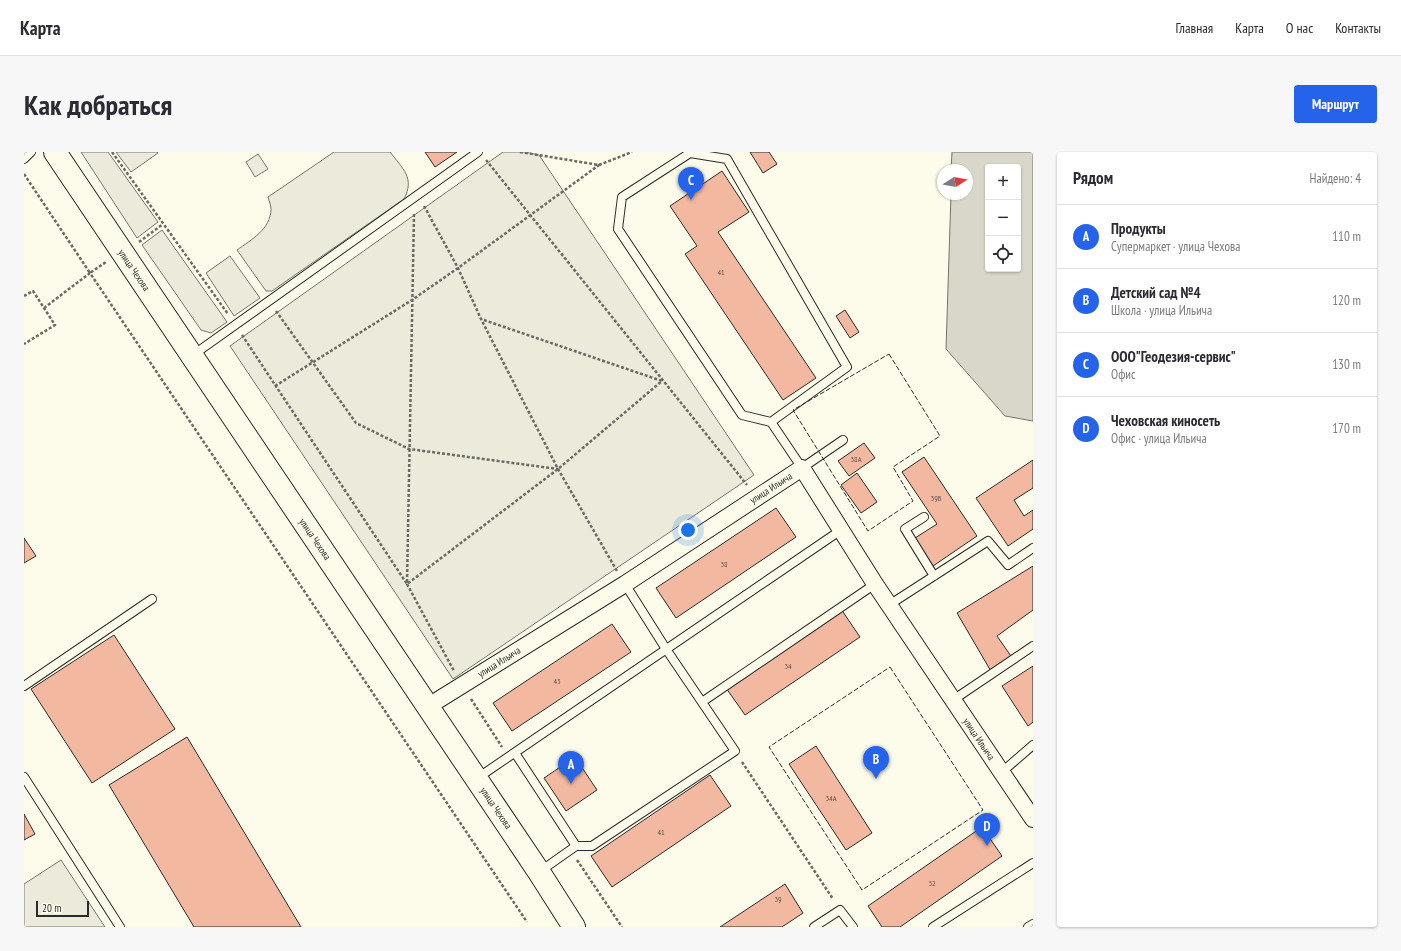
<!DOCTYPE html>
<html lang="ru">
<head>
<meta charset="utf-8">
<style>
	:root { --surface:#fff; --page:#f7f7f7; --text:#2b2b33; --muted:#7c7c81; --line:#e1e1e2; --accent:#2563eb }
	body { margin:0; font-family:"PT Sans Narrow",sans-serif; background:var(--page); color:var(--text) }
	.controls { position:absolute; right:12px; top:12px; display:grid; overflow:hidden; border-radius:4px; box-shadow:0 1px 3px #0004 }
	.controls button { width:36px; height:36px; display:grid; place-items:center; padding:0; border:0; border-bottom:1px solid var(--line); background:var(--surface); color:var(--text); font:20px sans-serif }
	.compass { position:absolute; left:913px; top:12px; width:36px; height:36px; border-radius:50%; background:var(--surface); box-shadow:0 1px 3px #0004; rotate:79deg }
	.scale { position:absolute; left:12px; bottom:10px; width:53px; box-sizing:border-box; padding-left:4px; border:2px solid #2b2b2b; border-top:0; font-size:11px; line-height:14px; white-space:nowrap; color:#2b2b2b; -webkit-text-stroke:3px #fdfbea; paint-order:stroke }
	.you { position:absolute; left:664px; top:378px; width:14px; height:14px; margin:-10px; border:3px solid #fff; border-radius:50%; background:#1a73e8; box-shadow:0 0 0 6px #1a73e833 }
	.badge { display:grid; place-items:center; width:26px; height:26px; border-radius:50%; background:var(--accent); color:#fff; font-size:13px; font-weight:700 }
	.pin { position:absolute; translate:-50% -33px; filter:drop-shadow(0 1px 2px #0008) }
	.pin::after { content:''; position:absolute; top:21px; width:14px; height:12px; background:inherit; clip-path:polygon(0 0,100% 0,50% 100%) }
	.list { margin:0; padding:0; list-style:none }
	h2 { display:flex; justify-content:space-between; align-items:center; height:52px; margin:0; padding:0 16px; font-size:17px }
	h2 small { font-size:13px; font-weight:400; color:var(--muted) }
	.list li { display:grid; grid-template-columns:26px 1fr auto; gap:12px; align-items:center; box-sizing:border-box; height:64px; padding:0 16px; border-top:1px solid var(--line) }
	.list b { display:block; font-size:15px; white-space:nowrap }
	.list p { margin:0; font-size:13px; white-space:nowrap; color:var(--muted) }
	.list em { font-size:13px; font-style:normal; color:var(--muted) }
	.icon { flex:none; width:22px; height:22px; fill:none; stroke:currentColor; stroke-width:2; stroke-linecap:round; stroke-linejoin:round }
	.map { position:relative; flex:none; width:1009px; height:775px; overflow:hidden; border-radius:4px }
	header { display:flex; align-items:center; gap:24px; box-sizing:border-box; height:56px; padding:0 20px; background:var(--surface); border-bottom:1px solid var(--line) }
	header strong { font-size:19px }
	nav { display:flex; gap:22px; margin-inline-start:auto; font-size:14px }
	.intro { display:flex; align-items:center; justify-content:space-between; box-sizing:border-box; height:96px; padding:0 24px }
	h1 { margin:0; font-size:28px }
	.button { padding:10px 18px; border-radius:4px; background:var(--accent); color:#fff; font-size:14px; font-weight:700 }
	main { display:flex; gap:24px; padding:0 24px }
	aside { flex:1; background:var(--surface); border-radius:4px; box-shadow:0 1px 3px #0004 }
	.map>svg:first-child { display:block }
	.green { fill:#ecebdb; stroke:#74746e }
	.parking { fill:#eceadb; stroke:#74746e }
	.water { fill:#d8d7c9; stroke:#74746e; fill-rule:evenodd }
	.building { fill:#f2b8a0; stroke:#2b2b2b }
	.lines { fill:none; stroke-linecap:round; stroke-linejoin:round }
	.lane-casing { stroke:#2b2b2b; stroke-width:10 }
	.street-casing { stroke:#2b2b2b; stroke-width:18 }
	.secondary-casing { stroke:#2b2b2b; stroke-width:24 }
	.path { stroke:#6a6964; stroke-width:2.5; stroke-dasharray:3 2; stroke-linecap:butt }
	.lane { stroke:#fdfbea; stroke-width:8 }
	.street { stroke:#fdfbea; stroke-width:16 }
	.secondary { stroke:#fdfbea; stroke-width:22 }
	.fence { stroke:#2b2b2b; stroke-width:1; stroke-dasharray:5 2; stroke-linecap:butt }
	.labels { text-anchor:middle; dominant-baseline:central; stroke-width:3; stroke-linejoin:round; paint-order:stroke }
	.number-label { font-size:8px; fill:#5d4e48 }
	.street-label { font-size:10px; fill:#2b2b2b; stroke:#fdfbea }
</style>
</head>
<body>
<header>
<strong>Карта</strong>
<nav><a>Главная</a><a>Карта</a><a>О нас</a><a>Контакты</a></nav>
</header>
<div class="intro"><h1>Как добраться</h1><a class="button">Маршрут</a></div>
<main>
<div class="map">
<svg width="1009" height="775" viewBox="0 0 1009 775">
	<rect width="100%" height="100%" fill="#fdfbea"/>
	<path class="green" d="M57,0H84L134,70L113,86Z
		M92,0H133L134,1L107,20Z
		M310,0H366C379,17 391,26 380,47L248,139H242L213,98C227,88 247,77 247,57C247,53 245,49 244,45Z
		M479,0H501L515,3L730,323L429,527L206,194Z
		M234,2L244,17L231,25L222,10Z
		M138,78L203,170L187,181L177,178L118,93Z
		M206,104L236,146L210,164L182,121Z"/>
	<path class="parking" d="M37,708L81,775H0V732Z"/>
	<path class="water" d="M928,0H1009V269L981,264L922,197L927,42H943V18H927ZM964,15H994V117H964Z"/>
	<path class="building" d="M401,0H433L411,15Z
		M726,0H745L753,12L739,21Z
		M698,19L725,60L694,80L792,226L759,248L661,102L673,94L646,54Z
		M821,158L835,180L826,186L812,164Z
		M840,291L851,306L825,324L814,309Z
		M900,305L953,384L909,414L891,386L913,372L878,320Z
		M1009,308V336L990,348L1000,364L1009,358V377L984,394L952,346Z
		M833,321L853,350L837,361L817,333Z
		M752,356L772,385L652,466L632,436Z
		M0,386L12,404L0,411Z
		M1009,414V458L973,484L989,507L968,521L933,461Z
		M817,457L836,485L721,563L702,536Z
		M588,472L607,500L488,579L469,551Z
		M90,483L151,577L68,631L7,537Z
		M1009,514V570L1004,574L978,534Z
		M163,585L277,775H170L85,633Z
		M792,594L848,681L822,698L765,612Z
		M551,605L573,638L542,659L520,626Z
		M686,623L707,654L588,735L567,704Z
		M0,662L11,682L0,688Z
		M958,675L978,704L876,775H858L844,754Z
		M761,732L779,761L758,775H696Z"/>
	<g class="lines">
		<g class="lane-casing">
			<path id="lane" d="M0,7L7,0
				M169,203L454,0
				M747,270L823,215L703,7L666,1L598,45L594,77L718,263L747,270L778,316L819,288
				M900,365L881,377L910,424
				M865,453L964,389L984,413L1009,396
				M0,534L128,447
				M929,548L1009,494
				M678,550L851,432
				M491,601L552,694
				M978,620L1009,593
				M0,625L96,775
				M452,627L817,378
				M515,720L552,694H568L711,599L642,497L601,432
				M790,775L816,758L829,775
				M909,775L1009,711
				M1004,775L1009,772"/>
		</g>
		<g class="street-casing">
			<path id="street" d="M403,555L601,432L778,316L851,432L1009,667"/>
		</g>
		<g class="secondary-casing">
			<path id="secondary" d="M31,0L515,720L550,775"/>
		</g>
		<path class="path" d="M88,0L204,162
			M496,0L575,13L608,0
			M462,8L723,333
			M0,22L66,121L82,110
			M400,54L434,116L457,167L534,317L593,419
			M390,62L383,432L430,519
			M115,90L139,72
			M0,144L9,139L31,173L0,192
			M20,156L66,121L503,770
			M252,159L332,271L385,297L534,317
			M218,183L383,432L534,317L638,229L457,167
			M251,234L388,148L434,116L575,13
			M447,547L478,595
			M718,610L809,747
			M553,708L598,775"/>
		<use href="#lane" class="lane"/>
		<use href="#street" class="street"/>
		<use href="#secondary" class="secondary"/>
		<path class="fence" d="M865,202L916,284L869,315L889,349L844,379L769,258Z
			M866,515L959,658L838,738L745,595Z"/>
	</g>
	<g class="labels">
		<g class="number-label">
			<text x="697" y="120">41</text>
			<text x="832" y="307">38А</text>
			<text x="912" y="346">39Б</text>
			<text x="700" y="412">38</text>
			<text x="764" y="514">34</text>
			<text x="533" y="529">43</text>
			<text x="807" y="646">34А</text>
			<text x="637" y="680">41</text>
			<text x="908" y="731">32</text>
			<text x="754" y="747">39</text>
		</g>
		<g class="street-label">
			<text transform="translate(110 118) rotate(56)">улица Чехова</text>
			<text transform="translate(747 336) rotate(-33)">улица Ильича</text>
			<text transform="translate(291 387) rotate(56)">улица Чехова</text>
			<text transform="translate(475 510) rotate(-32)">улица Ильича</text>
			<text transform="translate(955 587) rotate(56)">улица Ильича</text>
			<text transform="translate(472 656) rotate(56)">улица Чехова</text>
		</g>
	</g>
</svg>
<div class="controls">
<button>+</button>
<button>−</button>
<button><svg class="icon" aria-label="locate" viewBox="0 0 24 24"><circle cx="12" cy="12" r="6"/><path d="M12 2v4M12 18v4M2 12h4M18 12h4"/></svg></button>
</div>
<svg class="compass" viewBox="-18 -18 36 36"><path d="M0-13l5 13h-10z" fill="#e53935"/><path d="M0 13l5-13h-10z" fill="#7c7c81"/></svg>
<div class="scale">20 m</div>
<div class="you"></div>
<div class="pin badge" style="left:547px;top:632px">A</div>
<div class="pin badge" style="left:852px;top:627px">B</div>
<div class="pin badge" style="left:667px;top:48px">C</div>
<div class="pin badge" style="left:963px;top:694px">D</div>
</div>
<aside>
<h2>Рядом<small>Найдено: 4</small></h2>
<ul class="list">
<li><span class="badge">A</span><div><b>Продукты</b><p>Супермаркет · улица Чехова</p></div><em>110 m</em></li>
<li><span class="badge">B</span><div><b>Детский сад №4</b><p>Школа · улица Ильича</p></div><em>120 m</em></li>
<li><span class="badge">C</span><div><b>ООО&quot;Геодезия-сервис&quot;</b><p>Офис</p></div><em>130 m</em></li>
<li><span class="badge">D</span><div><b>Чеховская киносеть</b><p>Офис · улица Ильича</p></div><em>170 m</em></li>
</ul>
</aside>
</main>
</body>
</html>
